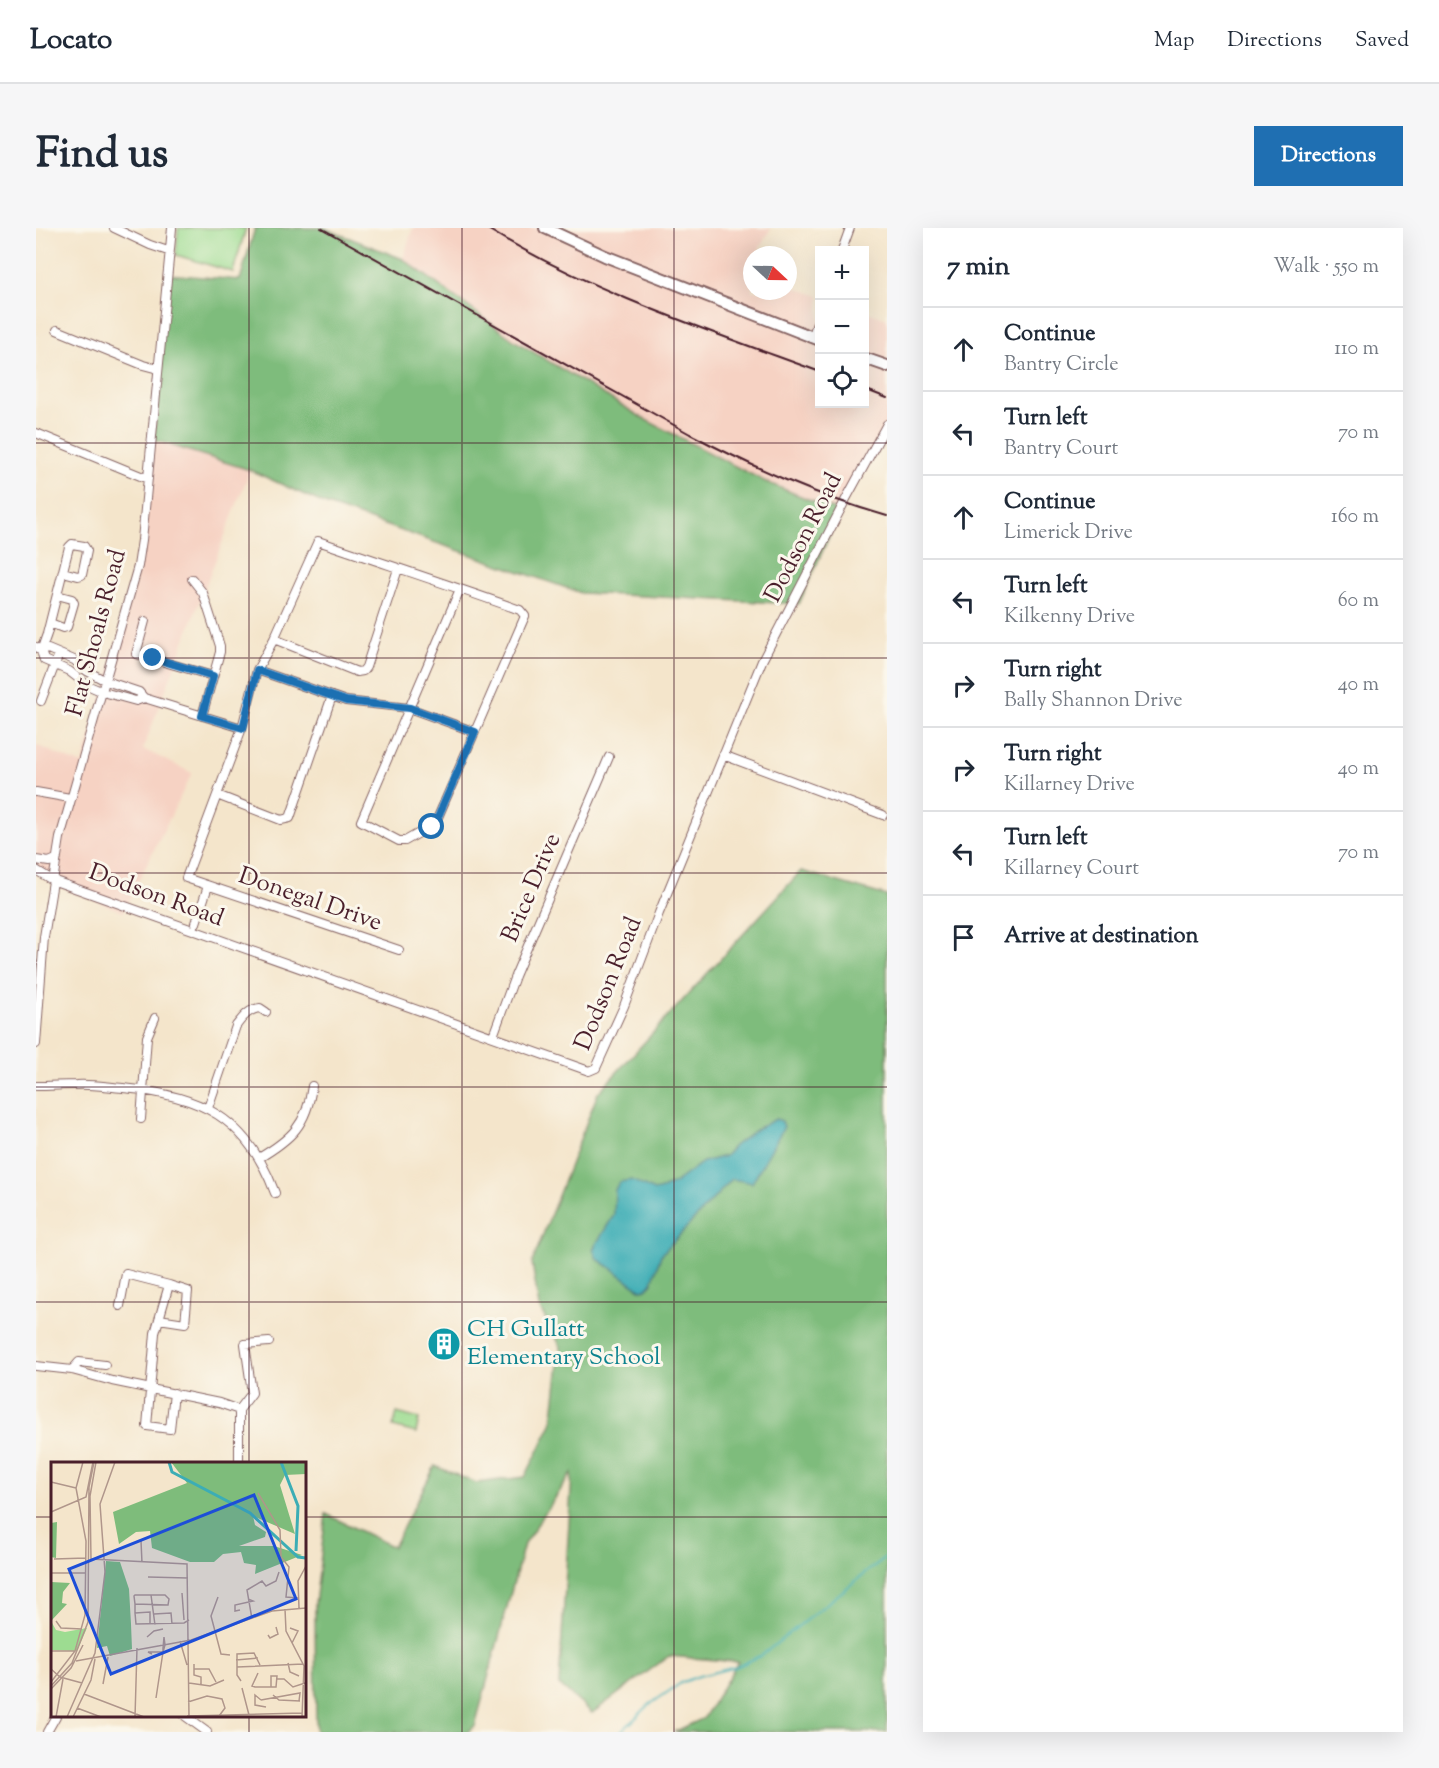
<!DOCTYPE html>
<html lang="en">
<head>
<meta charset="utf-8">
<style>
	:root { --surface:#fff; --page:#f6f6f7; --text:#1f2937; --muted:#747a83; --line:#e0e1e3; --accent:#1f6fb2 }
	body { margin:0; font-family:"Sorts Mill Goudy",serif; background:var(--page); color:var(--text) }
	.controls { position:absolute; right:18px; top:18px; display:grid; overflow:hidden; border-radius:0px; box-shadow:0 6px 24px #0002 }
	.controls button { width:54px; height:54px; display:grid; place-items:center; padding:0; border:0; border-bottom:2px solid var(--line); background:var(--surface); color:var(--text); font:30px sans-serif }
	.compass { position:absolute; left:707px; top:18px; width:54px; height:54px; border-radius:50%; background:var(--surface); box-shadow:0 6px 24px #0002; rotate:112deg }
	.stop { position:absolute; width:18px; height:18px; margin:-14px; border:4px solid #1f6fb2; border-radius:50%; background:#fff }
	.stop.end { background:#1f6fb2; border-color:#fff; box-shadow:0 2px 6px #0008 }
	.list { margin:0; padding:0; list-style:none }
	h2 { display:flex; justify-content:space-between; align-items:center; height:78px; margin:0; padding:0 24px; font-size:26px }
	h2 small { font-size:20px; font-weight:400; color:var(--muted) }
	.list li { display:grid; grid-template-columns:39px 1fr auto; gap:18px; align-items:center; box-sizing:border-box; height:84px; padding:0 24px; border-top:2px solid var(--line) }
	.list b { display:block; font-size:22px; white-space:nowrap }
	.list p { margin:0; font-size:20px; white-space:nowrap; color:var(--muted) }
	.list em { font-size:20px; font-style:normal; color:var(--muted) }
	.icon { flex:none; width:33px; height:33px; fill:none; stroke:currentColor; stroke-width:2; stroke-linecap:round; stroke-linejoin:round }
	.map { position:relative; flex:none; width:851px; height:1504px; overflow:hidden; border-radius:0px }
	header { display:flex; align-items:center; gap:36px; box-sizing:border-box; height:84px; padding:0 30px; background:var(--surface); border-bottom:2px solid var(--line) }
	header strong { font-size:28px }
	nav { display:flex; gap:33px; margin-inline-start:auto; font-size:21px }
	.intro { display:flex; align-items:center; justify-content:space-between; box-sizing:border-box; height:144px; padding:0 36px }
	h1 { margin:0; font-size:42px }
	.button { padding:15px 27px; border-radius:0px; background:var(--accent); color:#fff; font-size:21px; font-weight:700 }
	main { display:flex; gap:36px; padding:0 36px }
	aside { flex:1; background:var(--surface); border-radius:0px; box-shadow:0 6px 24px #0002 }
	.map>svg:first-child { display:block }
	.built { fill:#f6d2c3 }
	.green { fill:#9ddc91; stroke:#747e5e; stroke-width:1.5 }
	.forest { fill:#7ebc7b; stroke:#646e53; stroke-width:1.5 }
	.water { fill:#3cadb5; stroke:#436670; stroke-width:1.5 }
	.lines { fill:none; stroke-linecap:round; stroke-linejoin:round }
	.stream { stroke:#3cadb5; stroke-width:2 }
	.minor-casing { stroke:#866463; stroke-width:10 }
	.major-casing { stroke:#866463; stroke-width:14 }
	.minor { stroke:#fff; stroke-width:8 }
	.major { stroke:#fff; stroke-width:10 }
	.rail { stroke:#4a1f2b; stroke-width:2 }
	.route { stroke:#1f6fb2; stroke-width:8 }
	.grid { fill:none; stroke:#4a1f2b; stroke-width:1.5; stroke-opacity:0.55 }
	.labels { text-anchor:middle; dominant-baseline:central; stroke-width:6; stroke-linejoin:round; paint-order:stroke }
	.street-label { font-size:24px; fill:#4a1f2b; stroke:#fbf7ec }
	.culture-label { font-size:24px; fill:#0d838f; stroke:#fbf7ec; text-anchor:start }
	.inset-river { fill:none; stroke:#3cadb5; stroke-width:3 }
	.inset-road { fill:none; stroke:#b0968b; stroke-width:1.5 }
	.view { fill:#1d4ed8; fill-opacity:0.15; stroke:#1d4ed8; stroke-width:3 }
	.inset-edge { fill:none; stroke:#4a1f2b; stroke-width:3 }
</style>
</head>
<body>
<header>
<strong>Locato</strong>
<nav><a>Map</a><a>Directions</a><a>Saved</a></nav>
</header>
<div class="intro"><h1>Find us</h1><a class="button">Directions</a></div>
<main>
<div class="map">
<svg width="851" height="1504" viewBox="0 0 851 1504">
	<rect width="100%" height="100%" fill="#fbf7ec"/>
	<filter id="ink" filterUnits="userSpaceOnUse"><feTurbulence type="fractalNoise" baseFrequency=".0167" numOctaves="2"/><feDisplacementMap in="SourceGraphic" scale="12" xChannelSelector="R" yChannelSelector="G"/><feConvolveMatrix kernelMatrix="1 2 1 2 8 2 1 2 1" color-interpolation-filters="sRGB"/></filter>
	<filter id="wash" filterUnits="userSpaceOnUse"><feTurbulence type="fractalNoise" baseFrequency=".008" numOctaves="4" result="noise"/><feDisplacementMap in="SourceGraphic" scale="24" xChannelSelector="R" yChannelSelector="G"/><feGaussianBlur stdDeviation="1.35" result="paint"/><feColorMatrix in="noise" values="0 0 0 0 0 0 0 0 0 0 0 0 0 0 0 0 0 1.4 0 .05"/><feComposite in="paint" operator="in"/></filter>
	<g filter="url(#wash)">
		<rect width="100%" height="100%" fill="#f4e5cb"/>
		<path class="built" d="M377,0H513L523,3L546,0H735L720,27H716V33L711,42L716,44V63H752V57L783,68L784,176H828L829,83L851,91V199L804,284L730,254L610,192L479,113L367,31Z
			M118,212L214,242L107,521L156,545L87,684L16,655L0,644V517L46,537L104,338Z"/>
		<path class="green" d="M142,0H210L197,44L140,27Z
			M361,1185L383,1191L380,1205L357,1199Z"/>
		<path class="forest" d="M219,0H288L367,31L479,113L610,192L730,254L804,284L763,376L545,365L291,277L214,242L118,212L130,46L204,52Z
			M765,643L851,668V1504H638L668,1490L702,1434L633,1428L556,1485L523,1457L536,1245L488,1316L439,1498L431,1504H280L279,1376L290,1286L357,1319L399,1238L440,1255L489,1249L516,1196L525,1119L503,1079L496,1035L562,865Z"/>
		<path class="water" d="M740,891L746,893L748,899L716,955L696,951L625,1027L616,1055L610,1061L606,1062C589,1052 579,1041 561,1031L557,1021L578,987L579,962L583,954L596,952L618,963L626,961L638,955L667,934L689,928L698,918L722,900Z"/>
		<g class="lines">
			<path class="stream" d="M585,1504L613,1477L645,1455L663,1448L700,1439L726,1427L851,1328"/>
		</g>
	</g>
	<g filter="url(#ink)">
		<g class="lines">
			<g class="minor-casing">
				<path id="minor" d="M78,0L114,17L132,23
					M806,22L814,0
					M21,102L107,137L122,141
					M776,110L784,87
					M0,205L112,251
					M156,351L167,365L184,418V424L166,488
					M109,393L100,426L177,448
					M14,395L27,400L31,399L38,375L36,371L21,367
					M238,411L321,444L327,443L330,439L362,341
					M0,419L5,423L11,406L33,319L36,316L48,318L51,323L46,347L42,348L27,344
					M12,421L38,432L51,443L70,453L103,464L108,470L100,473L67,464L51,457L33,443L8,432L5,423Z
					M221,442L310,473L373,480L439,504
					M105,469L206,500
					M5,473L23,426
					M687,527L847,587
					M0,564L34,570
					M181,567L245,592L254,590L296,468
					M0,632L13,634L20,631
					M0,642L16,652L553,843L560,840L588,778L623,685L726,433L810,271L851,196
					M160,695L172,658
					M363,722L150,650L206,500L221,442L238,411L282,313C349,336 417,358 484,382L489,388L399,596L369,613H363L325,593L424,361
					M457,808L479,748L573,529
					M0,816L8,709L24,610L102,338L106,312L136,0
					M0,858C14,858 27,857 41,857C56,856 72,859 87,860C164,867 211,889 239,965
					M172,880L200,798C207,789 213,781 224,780L230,784
					M105,891L111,809L119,790
					M223,930C255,911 271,897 276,858
					M84,1078L90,1046L133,1057L119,1105L111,1198L134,1201L138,1165
					M123,1091L149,1095L152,1063L133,1057
					M0,1138L36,1142L76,1153L183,1175L203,1182V1236
					M36,1142L43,1134L69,1137
					M203,1182L216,1165L209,1116L233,1114
					M149,1488L171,1504
					M11,1504L20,1488"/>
			</g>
			<g class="major-casing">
				<path id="major" d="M509,0L569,28L784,112
					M828,130L851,138"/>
			</g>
			<use href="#minor" class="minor"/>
			<use href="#major" class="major"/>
			<path class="rail" d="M285,0L654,206C719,240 781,268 851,288
				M450,0C553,63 670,102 784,144
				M828,161L851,170"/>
		</g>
	</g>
	<g class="lines" filter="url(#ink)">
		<path class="route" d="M117,430L177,448L166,488L207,500L221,442L310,473L374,480L439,504L399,596L396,599"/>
	</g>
	<path class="grid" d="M213,0V1236M426,0V1504M638,0V1504M0,215H851M0,430H851M0,645H851M0,859H851M0,1074H851M0,1289H16M268,1289H851M213,1488V1504"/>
	<defs>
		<g id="building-disc" transform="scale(1.725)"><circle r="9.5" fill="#0f9aa8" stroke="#fbf7ec"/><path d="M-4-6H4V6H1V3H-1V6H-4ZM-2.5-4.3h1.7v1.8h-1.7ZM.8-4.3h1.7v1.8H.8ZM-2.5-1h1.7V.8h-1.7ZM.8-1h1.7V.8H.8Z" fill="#fff"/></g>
	</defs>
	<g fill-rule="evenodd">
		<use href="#building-disc" x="408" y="1116"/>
	</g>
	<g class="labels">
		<g class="street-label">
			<text transform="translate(768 310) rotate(-63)">Dodson Road</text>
			<text transform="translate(61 405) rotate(-75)">Flat Shoals Road</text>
			<text transform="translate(496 660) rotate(-67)">Brice Drive</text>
			<text transform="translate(120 668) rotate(20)">Dodson Road</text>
			<text transform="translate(274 672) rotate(19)">Donegal Drive</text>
			<text transform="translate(573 756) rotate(-68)">Dodson Road</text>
		</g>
		<g class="culture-label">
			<text x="431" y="1102">CH Gullatt<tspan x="431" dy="28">Elementary School</tspan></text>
		</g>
	</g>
	<g transform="translate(15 1234)">
		<rect width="255" height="255" fill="#f4e5cb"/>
		<path d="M0,159L5,168L14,170L36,166L26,189L0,188Z" fill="#9ddc91"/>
		<path d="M120,0H255V12L234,13L229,23L244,72L202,54L204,63L215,70L214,75L188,84H223L251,93L204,112L205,103L193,101L190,90L172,92L163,100H139L101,86L99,69L85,70L68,82L62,50L136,21ZM6,60L5,96L0,95V61ZM55,99L69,100L78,127L80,162L81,187L59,194L56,184L46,186ZM0,120L19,121L12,130L11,141L16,142L0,159Z" fill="#7ebc7b"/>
		<path class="inset-river" d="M118,0L121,10L199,51L247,95L255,96M230,0L247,44L245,89"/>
		<path class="inset-road" d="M45,0L39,34L40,97L136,102L138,255M0,20L25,26M207,31L229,68L230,95L238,105L235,135L247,136M0,50L35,35L42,0M90,79L91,101M3,97L35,96M0,111H34M97,115L137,116M131,131L133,158M100,133L104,163M167,135L160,154L170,192L179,193M84,142L117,143L118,137L114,133H84L83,134L84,142V151L85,162L133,161L138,158M248,146L247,119L255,104M234,147L235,169L253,204L251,255M189,148L184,149V143L202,139L197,137M84,151L99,150V162M103,152L120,151L121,162M201,157L196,128L211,119L215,124L225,119L228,110M5,159L10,166L31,167M239,166L247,169L241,181M217,173L219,176L227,172L225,165M96,175L103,169L112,167M113,175L114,183L112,190V186ZM129,179L136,203M0,189H24M101,192L97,190H112L105,236M185,198L207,196M25,199L140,178L221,149L255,146M237,201L239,210L248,214M143,202V213L150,215V222M186,205L252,202M0,207L9,215L31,221M143,207H158L165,220M207,211L201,224L204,225H225L226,214H220V225M226,217H233L242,225L254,221M190,219L186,213V192L203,191L209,203M0,220L24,189L34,153L35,79L25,26L32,0M138,221L159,224L173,218M52,222L57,195M0,224L21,201L37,160L38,25L43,0M191,226L198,253M0,227L20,206L32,183M33,232L93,255M222,233L228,238L249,239M210,238L249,231L248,239M210,238L204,233V243L215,245M137,240L156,234L171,237L174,246L168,254M26,246L50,255M136,254L251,251M5,255L12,217M16,255L44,191L54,110L49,42L64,0M22,255L40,218L44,197M84,255L86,186"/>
		<path class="view" d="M203,33L245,137L60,212L18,107Z"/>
		<rect width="255" height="255" class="inset-edge"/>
	</g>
</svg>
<div class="controls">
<button>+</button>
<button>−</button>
<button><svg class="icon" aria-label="locate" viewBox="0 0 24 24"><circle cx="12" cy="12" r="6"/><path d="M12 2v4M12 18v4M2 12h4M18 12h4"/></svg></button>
</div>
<svg class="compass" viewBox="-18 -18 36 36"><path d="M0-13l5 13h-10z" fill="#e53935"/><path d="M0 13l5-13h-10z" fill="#747a83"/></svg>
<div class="stop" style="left:396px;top:599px"></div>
<div class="stop end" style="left:117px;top:430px"></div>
</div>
<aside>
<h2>7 min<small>Walk · 550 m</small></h2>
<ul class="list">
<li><svg class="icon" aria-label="ahead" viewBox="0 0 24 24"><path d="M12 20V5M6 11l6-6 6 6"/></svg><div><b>Continue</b><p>Bantry Circle</p></div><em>110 m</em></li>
<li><svg class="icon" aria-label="left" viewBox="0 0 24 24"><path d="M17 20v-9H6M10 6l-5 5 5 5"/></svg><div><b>Turn left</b><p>Bantry Court</p></div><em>70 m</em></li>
<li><svg class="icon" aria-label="ahead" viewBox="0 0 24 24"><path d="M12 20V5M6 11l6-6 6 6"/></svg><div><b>Continue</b><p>Limerick Drive</p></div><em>160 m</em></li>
<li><svg class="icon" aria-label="left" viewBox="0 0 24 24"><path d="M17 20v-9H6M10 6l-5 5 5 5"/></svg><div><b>Turn left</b><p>Kilkenny Drive</p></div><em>60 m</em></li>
<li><svg class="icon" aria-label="right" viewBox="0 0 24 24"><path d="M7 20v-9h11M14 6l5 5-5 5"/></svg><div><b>Turn right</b><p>Bally Shannon Drive</p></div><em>40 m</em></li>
<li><svg class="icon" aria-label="right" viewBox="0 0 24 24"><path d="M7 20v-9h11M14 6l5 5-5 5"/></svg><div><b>Turn right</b><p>Killarney Drive</p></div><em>40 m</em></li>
<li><svg class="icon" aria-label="left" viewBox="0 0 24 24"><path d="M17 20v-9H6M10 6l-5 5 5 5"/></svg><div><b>Turn left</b><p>Killarney Court</p></div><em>70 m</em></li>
<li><svg class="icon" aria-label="arrive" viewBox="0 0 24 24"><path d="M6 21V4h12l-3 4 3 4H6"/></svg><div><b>Arrive at destination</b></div></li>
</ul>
</aside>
</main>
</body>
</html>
